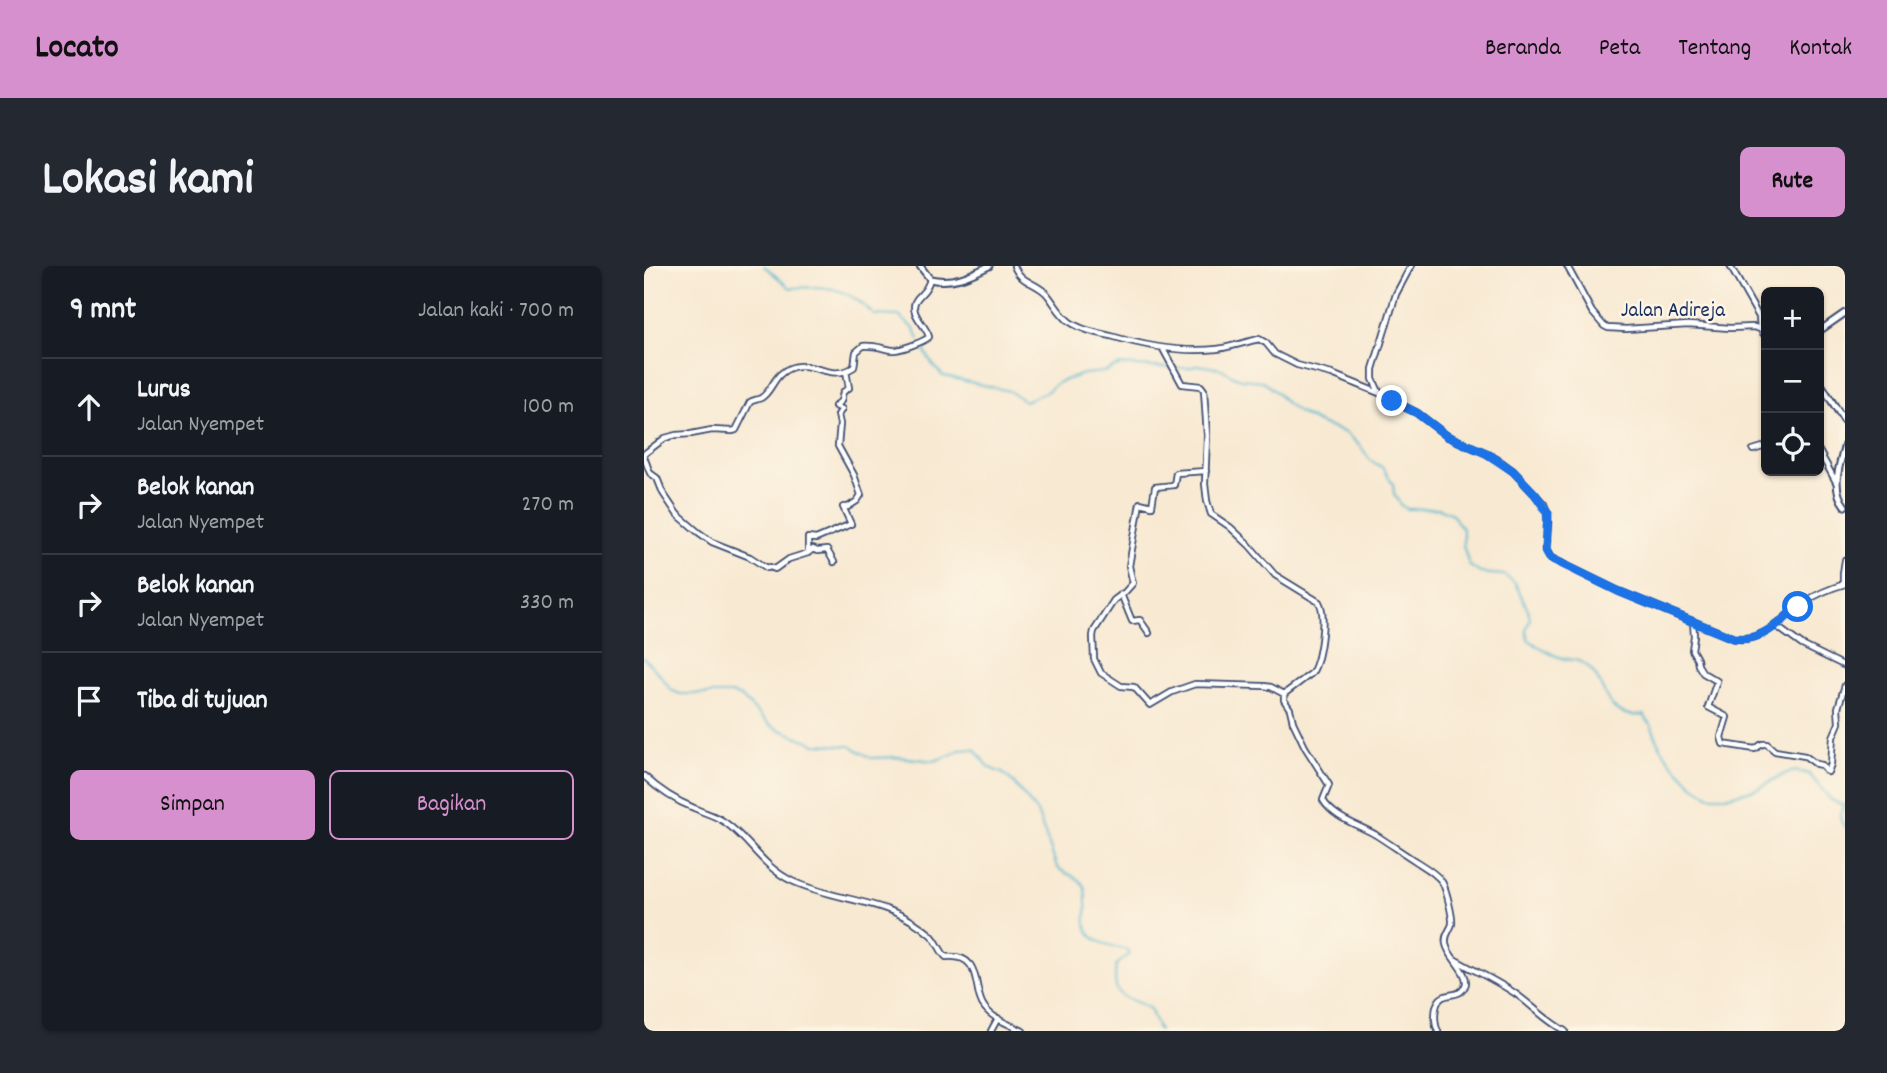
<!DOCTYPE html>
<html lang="id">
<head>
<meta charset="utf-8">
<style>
	:root { --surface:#171b24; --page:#242831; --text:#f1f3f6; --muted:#9ea1a6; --line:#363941; --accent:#d690ce }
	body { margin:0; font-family:Dekko,sans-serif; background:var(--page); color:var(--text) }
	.controls { position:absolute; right:21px; top:21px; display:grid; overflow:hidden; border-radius:10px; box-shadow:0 2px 5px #0004 }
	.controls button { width:63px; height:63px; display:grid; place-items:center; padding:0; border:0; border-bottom:2px solid var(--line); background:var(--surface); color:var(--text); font:35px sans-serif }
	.stop { position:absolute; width:21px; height:21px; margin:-16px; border:5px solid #1a73e8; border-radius:50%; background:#fff }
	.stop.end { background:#1a73e8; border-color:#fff; box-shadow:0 2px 7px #0008 }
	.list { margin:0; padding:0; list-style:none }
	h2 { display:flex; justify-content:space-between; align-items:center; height:91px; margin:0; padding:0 28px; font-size:30px }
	h2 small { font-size:23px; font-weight:400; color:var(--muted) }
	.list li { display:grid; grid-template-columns:46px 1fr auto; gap:21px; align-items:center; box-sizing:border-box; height:98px; padding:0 28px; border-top:2px solid var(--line) }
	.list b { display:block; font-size:26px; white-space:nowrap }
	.list p { margin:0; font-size:23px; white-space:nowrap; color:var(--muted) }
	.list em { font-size:23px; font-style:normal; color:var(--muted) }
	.actions { display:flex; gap:14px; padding:21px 28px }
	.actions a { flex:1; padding:16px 0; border:2px solid var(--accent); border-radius:10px; text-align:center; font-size:24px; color:var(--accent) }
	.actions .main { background:var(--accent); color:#111 }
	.icon { flex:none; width:38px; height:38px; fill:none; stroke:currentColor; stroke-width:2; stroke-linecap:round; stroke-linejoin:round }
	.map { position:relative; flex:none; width:1201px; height:765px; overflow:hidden; border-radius:10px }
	header { display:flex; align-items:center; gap:42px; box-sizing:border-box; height:98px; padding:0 35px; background:var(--accent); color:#111 }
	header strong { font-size:33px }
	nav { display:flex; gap:38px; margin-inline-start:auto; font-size:24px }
	.intro { display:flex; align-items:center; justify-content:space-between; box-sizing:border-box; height:168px; padding:0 42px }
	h1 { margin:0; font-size:49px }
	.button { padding:18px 32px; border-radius:10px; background:var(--accent); color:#111; font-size:24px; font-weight:700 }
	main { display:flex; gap:42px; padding:0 42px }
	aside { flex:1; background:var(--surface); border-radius:10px; box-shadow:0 2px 5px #0004 }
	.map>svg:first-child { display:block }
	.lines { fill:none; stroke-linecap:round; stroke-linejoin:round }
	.stream { stroke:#51b6cf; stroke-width:2 }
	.street-casing { stroke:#3c4b6f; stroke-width:8 }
	.secondary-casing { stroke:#3c4b6f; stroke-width:9 }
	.street { stroke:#fff; stroke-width:4.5 }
	.secondary { stroke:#fff; stroke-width:5 }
	.route { stroke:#1a73e8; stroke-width:9 }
	.labels { text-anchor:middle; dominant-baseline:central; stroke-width:5; stroke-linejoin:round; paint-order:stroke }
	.street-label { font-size:21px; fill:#1b2f5e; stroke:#fcf5e5 }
</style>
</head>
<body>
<header>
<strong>Locato</strong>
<nav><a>Beranda</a><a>Peta</a><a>Tentang</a><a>Kontak</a></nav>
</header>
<div class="intro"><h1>Lokasi kami</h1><a class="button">Rute</a></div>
<main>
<aside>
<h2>9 mnt<small>Jalan kaki · 700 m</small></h2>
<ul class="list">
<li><svg class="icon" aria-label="ahead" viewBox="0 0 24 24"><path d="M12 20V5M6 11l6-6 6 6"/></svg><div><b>Lurus</b><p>Jalan Nyempet</p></div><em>100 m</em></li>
<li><svg class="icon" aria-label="right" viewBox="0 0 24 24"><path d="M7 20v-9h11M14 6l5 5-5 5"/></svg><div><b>Belok kanan</b><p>Jalan Nyempet</p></div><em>270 m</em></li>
<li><svg class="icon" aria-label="right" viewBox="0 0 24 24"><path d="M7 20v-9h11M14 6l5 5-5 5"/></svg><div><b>Belok kanan</b><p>Jalan Nyempet</p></div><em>330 m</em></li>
<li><svg class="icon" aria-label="arrive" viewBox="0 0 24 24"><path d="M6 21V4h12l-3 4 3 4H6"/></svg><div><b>Tiba di tujuan</b></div></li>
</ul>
<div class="actions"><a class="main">Simpan</a><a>Bagikan</a></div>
</aside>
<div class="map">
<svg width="1201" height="765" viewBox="0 0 1201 765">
	<rect width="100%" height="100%" fill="#fcf5e5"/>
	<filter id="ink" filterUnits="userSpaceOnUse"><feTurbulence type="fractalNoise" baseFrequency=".0143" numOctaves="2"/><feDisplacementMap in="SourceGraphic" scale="14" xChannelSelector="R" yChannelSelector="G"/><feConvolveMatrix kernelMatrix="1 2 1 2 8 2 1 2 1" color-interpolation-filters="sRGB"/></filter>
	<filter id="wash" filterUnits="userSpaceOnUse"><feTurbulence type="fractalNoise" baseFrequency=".00686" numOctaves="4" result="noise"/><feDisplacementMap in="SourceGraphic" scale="28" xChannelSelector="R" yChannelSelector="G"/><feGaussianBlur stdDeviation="1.57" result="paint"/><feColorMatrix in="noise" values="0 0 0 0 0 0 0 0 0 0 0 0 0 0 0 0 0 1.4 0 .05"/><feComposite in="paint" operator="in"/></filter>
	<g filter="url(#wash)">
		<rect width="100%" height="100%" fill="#f8e9d2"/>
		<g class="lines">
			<path class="stream" d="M120,0L146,22C184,20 203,20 230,49L255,50L270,63L275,73
				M277,79L289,99L299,110L365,125L381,135L402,126L413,117L421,114L440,108L460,106L476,99L529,102H544L555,99L578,103L589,110L597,113L619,115L633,127L643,138L654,146L674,157L702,167L717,181L726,194L739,202L749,218L750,228L758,240L763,243H769L795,242L808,248L819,264V279L825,299L836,307L860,309L871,317L884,344L886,353L882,364L884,373C894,381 905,388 918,392C924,394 933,393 939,397C967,415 953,453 1000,449L1008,461L1015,478L1026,495L1049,519L1066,530H1085L1112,523L1143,507L1152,505L1165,508L1187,534L1201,540
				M0,392L16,409L27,424L36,428H89L97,431L126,459L134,463L172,478L206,480L227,492L255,491L290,495L307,489L315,484L330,483L346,502L360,508L368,515L393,546L413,601C421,609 434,609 440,620C442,625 442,631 442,637C443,644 441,652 442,659C445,677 469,680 483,684L486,688L472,699C467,737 482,728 506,743L515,765
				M1199,541L1196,553L1201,562"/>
		</g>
	</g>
	<g filter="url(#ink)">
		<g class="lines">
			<g class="street-casing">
				<path id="street" d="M370,0C377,17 389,15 402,27C410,36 416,49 426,56C438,64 453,67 467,70C501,80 537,87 573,83C588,81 601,76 615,73L622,77L631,88L653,99L688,108L735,127L773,147L803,170L842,187L856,195L869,205L900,238L903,247L904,255L902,284L907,292L974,325L1089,372C1121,377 1137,352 1161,336C1173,328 1187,322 1201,318
					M923,0L948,46L960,60L964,62L982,63L1044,59L1086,62L1110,61L1116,63L1122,71
					M1086,0L1115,51L1116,63
					M519,83L538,118L557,120L560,124L563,170L561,218L563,235L567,248L586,261L605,279L631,309L675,336C683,349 676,394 668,407L640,428V434L646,443L649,456L661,481L685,519L679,534C689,552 715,559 732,569C746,578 759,587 773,596C781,601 793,608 798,616C802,622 809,651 808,658C806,665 800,669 802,678C804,691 827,708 821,720C814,737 792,718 791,750C791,756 791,760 794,765
					M735,126L729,113V103L752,28L767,0
					M1109,184L1122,180
					M1175,185L1192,216
					M0,188L21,172L32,169L47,168L68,164L88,165L92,164L106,136C109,134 113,134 117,132C129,125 129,107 149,101C170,95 187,116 210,101L212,86L219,80C229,79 237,82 248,84C255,85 279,76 285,71C283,60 266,49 271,36C276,26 282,28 286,13
					M0,191L6,207L13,212L19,227L33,248L54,266L68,276L106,291L123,302L126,301L131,303L145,293L164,287L169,283L173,285L183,284L190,296
					M562,205L532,207L530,219L511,221L508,240L496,237L485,300L489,317L481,326L470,334L450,365L449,370L450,393L457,407L477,420L490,421L506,439L528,426L551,418L620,420L627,421L640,428
					M164,287V272L172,273L207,258L199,241H204L213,235L217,229L210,209L194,180L196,158L194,149L198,143L191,140L197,135L199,126L205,122L202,105
					M1199,318V307L1201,294
					M477,328L488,355L496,354L505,367
					M1049,355L1050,370L1048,384L1053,393L1054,399L1059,407L1073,415L1064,441L1083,451L1077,471L1079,478L1111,483L1118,478H1123L1131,485L1161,490L1172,498L1178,499L1182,505L1184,506L1187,498L1189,471L1195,457L1194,442L1201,419
					M1132,360L1158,379L1201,400
					M0,510C14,523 32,535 50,542C60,547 70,549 79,555C104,571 118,601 148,615C196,637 246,632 287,669C294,676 296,685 302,691C341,687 327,726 341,742C349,753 367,759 379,765
					M810,693C831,705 853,715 872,728C889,740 902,755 921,765
					M347,765L354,752"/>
			</g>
			<g class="secondary-casing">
				<path id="secondary" d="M276,0L286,13C308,18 325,10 345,0
					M1175,65L1201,47
					M1175,115L1201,156
					M1201,178C1196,199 1186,221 1201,240"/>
			</g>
			<use href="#street" class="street"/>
			<use href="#secondary" class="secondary"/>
		</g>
	</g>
	<g class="lines" filter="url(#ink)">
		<path class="route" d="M748,135L773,147L803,170L842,187L869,205L891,228L904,247L902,284L906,292L974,325L1089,372C1117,376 1134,358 1154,341"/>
	</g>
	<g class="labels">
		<g class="street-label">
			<text x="1029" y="46">Jalan Adireja</text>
		</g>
	</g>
</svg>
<div class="controls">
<button>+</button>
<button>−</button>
<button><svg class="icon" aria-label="locate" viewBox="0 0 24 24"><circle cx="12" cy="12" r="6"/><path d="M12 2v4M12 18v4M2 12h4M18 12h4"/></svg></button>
</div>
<div class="stop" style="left:1154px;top:341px"></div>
<div class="stop end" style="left:748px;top:135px"></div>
</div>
</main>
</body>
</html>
